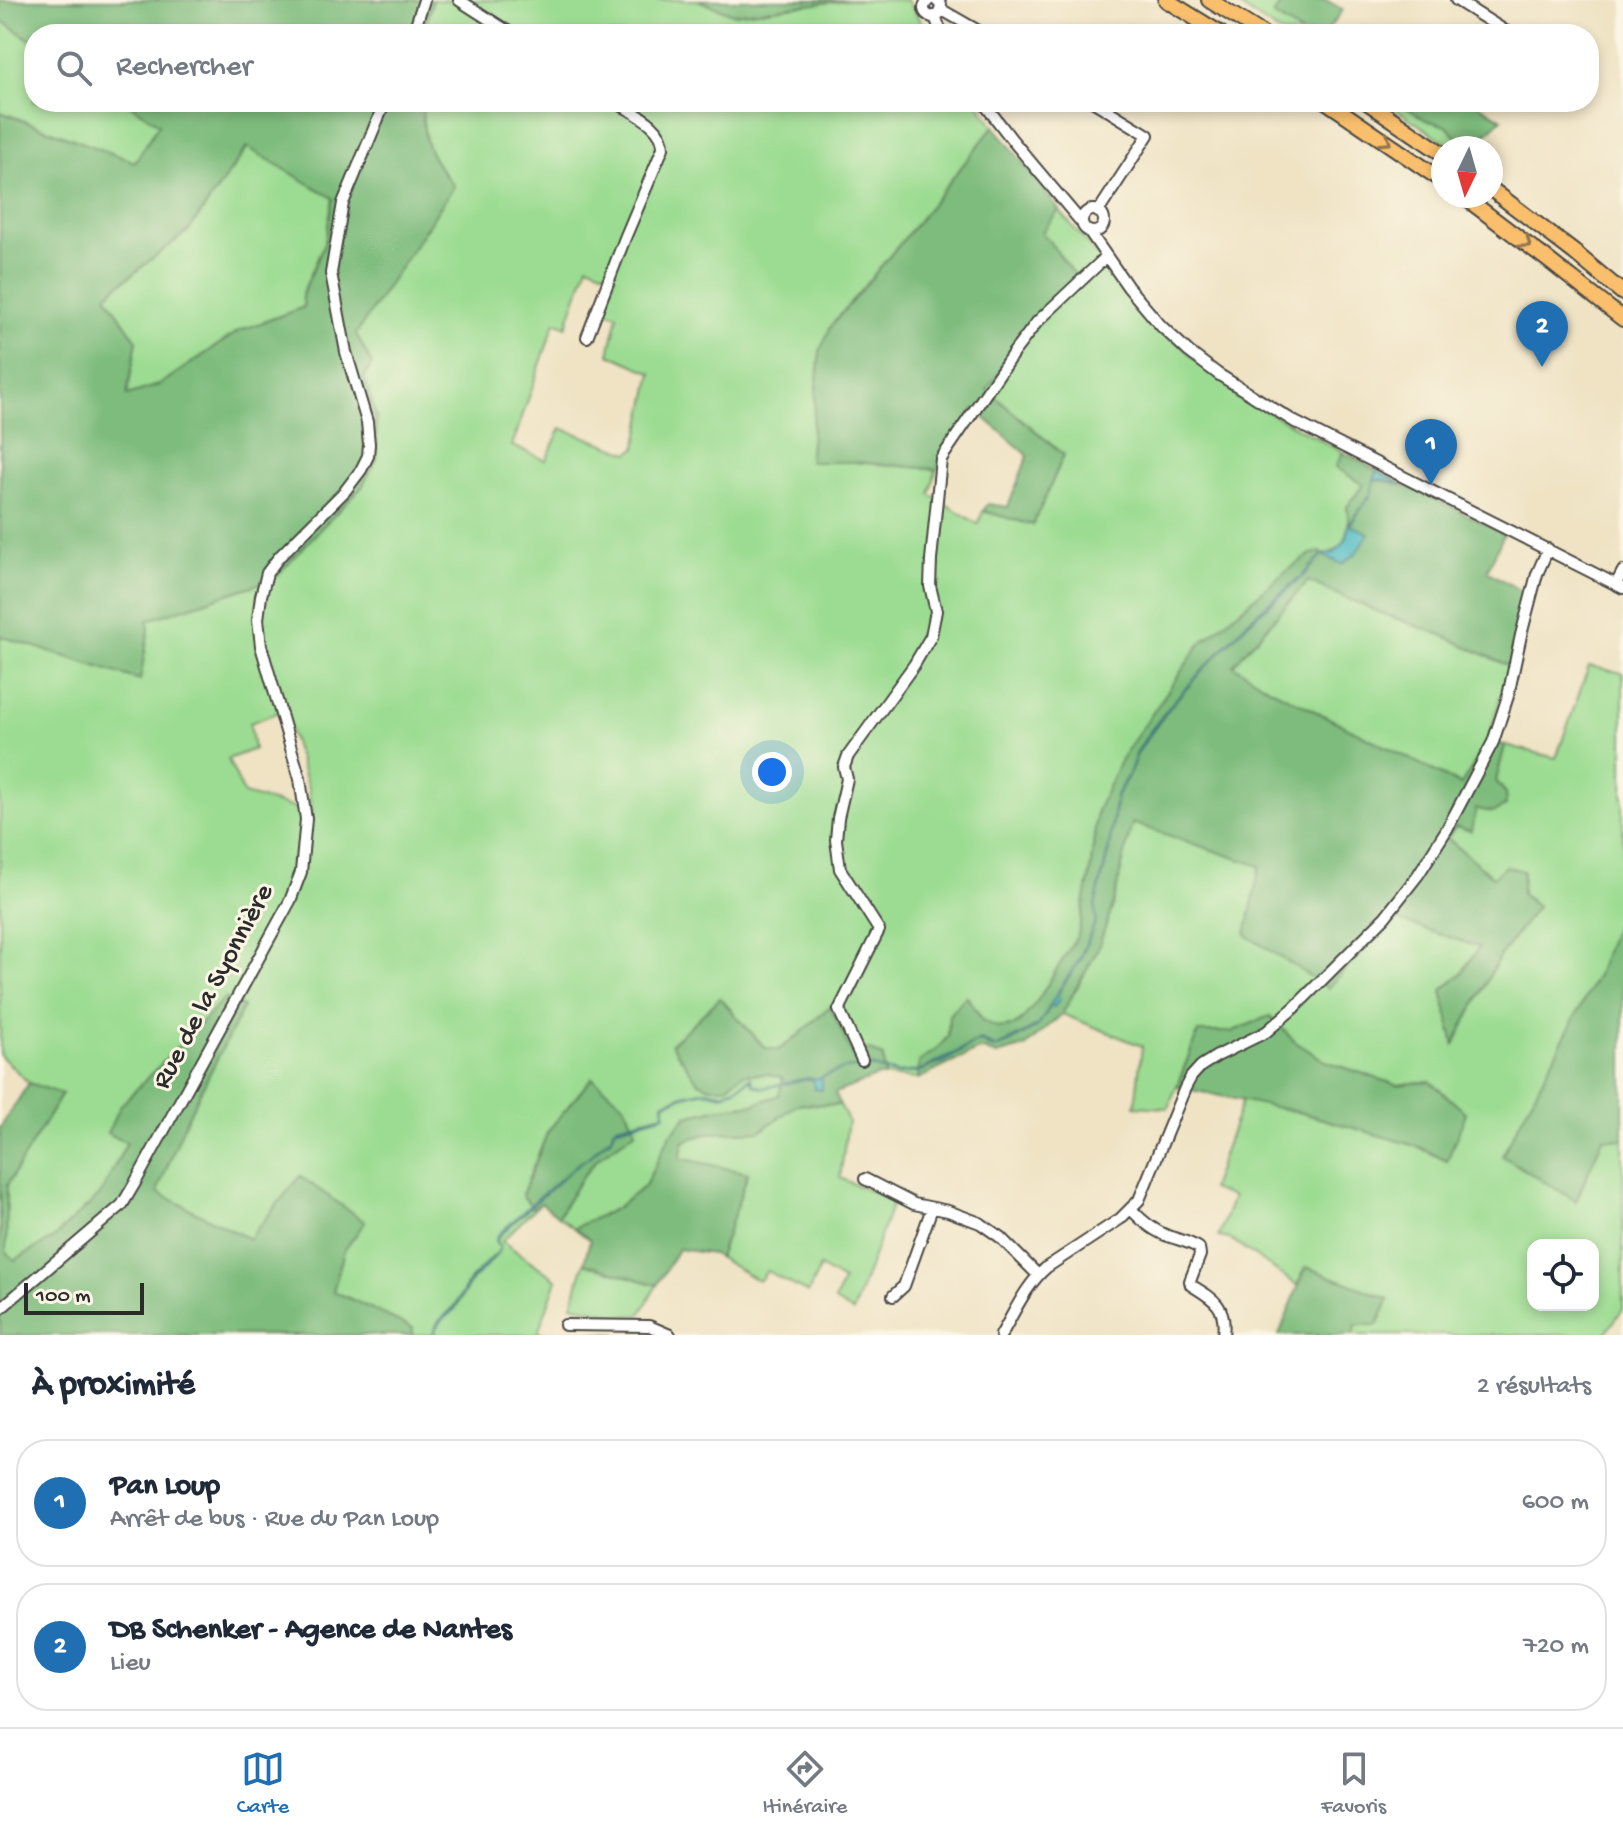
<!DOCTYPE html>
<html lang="fr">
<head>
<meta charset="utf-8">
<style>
	:root { --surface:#fff; --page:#f6f6f7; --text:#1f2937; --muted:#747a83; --line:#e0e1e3; --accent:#1f6fb2 }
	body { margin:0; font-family:"Gochi Hand",sans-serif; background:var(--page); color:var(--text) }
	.controls { position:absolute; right:24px; bottom:24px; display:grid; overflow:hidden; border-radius:16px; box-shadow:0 4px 12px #0003 }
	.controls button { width:72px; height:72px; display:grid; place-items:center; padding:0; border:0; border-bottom:2px solid var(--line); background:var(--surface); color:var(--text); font:40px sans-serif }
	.compass { position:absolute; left:1431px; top:136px; width:72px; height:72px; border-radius:50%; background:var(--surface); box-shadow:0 4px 12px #0003; rotate:185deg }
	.scale { position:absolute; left:24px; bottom:20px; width:120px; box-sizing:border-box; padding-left:8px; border:4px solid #2b2b2b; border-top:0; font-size:22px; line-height:28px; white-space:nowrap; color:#2b2b2b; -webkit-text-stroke:6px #fcf5e5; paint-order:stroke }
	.you { position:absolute; left:772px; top:772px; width:28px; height:28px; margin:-20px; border:6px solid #fff; border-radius:50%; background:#1a73e8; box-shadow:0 0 0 12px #1a73e833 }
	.badge { display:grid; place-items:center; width:52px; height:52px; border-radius:50%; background:var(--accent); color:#fff; font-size:26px; font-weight:700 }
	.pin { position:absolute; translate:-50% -66px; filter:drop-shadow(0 2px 4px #0008) }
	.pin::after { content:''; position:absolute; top:42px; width:28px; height:24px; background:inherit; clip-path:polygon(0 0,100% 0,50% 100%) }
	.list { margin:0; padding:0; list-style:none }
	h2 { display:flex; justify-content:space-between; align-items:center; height:104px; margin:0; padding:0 32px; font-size:34px }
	h2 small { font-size:26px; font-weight:400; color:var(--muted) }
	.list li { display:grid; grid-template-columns:52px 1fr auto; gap:24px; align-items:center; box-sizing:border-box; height:128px; margin:0 16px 16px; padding:0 16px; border:2px solid var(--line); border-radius:32px }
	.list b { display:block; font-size:30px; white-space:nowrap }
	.list p { margin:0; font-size:26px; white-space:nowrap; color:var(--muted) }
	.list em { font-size:26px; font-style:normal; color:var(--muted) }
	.icon { flex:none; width:44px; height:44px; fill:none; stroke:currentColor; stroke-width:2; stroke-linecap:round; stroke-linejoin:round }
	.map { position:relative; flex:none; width:1623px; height:1335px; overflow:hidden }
	.search { position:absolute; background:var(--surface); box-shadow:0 4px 12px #0003; left:24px; right:24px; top:24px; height:88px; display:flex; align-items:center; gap:20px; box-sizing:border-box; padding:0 28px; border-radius:32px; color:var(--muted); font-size:30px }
	.sheet { height:392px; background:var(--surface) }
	nav { display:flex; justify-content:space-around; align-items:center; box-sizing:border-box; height:112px; border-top:2px solid var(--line); background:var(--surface); font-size:22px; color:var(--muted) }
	nav a { display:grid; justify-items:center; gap:4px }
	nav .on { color:var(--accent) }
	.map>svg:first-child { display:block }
	.green { fill:#9cdc92; stroke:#64845e; stroke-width:2; fill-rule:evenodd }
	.forest { fill:#7dbc7c; stroke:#547454; stroke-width:2; fill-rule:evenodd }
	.water { fill:#4dbbc4; stroke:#3c7378; stroke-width:2 }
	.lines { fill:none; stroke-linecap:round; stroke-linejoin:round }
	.minor-casing { stroke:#484742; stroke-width:14 }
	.highway-casing { stroke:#484742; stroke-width:18 }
	.minor { stroke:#fff; stroke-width:10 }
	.highway { stroke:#f9bf6d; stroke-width:14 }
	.oneway { stroke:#92754c }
	.labels { text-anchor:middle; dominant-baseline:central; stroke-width:6; stroke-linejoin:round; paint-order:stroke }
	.street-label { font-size:28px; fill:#2b2b2b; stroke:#fcf5e5 }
</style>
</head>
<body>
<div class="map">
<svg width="1623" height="1335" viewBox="0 0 1623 1335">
	<rect width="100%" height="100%" fill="#fcf5e5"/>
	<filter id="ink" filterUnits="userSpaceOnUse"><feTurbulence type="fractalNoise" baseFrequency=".0125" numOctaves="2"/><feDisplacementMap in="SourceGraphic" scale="16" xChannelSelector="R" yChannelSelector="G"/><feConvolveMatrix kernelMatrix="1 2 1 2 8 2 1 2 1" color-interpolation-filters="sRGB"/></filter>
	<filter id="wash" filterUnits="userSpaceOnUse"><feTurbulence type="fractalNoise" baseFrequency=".006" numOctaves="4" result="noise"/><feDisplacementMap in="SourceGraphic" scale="32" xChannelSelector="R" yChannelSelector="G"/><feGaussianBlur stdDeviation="1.8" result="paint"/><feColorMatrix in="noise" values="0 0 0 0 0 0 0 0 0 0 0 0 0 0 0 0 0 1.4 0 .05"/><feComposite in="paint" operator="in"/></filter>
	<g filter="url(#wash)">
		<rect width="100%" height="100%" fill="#efe3c4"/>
		<path class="green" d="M433,0H698L733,14L847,0H907L929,34H423Z
			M1230,0H1284L1273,15L1303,34H1282Z
			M0,20L34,42V102H126L159,124L135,162L0,112Z
			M422,102H977L994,126L899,245L831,326L810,462H854L934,469L936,471L930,494L978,524L983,511L1033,525L1064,455L987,390L1042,232L1059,210L1129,294L1199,363L1262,409L1343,452L1336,467L1363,485L1347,507C1350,530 1349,550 1322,555L1097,811L1090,874L1078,935L1038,1000L1022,1020L1013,1026L998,1028L983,1021L967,996L949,1015L948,1036L937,1049L919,1062L918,1079L885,1076L882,1057L870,1050L851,1052L800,1034L779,1050L765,1048L720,998L697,1081L710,1087H727L742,1074H768L784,1078L779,1096L755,1104L716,1109L687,1116L670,1135L645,1186L615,1209L574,1228L558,1216L582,1177L597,1159L636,1131L624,1104L592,1078L548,1131L522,1195L534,1209L502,1241L557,1280L538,1333H616V1335H412L413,1328L333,1291L344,1251L301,1176L249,1239L156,1192L187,1118L243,1008L225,999L127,1142L100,1195L52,1239L15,1260L6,1252L7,1185L62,1094L29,1083L0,1055V636L140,680L148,620L274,579L321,528L362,487L376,417L364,377L372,364L356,334L454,186C427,152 423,145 422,102ZM588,265L615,276L603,310L618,315L609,354L652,373L636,448L629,453L561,428L546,460L512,446L555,322L566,327ZM284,710L308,788L312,813L244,794L228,759L254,749L250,723Z
			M1385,102H1398L1426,120L1447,126L1464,148H1454Z
			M248,147L333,198L325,242L302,294L304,307L239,331L159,385L127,396L106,295L189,230Z
			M1308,581L1373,610L1442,635L1509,666L1488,741L1462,785L1267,687L1232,665Z
			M1589,666L1623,673V911L1616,922L1597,975L1603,1138L1623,1140V1309L1604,1335H1353L1355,1325H1377L1389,1299L1306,1267L1297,1285L1230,1239L1218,1237L1233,1197L1211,1189L1243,1099L1302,1113L1381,1135L1419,1147L1447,1161L1430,1081L1397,1085L1325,1061L1294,1041L1270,1016L1231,1032H1198L1168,1108L1135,1106L1142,1046L1062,1014L1097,951L1113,905L1132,823L1261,866L1393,918L1480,947L1461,974L1442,990L1455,1043L1501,954L1537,907L1493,877L1447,838C1463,816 1481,806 1505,792L1496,781L1505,745L1556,758ZM1533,1245H1593V1305H1533Z
			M798,1104L840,1105L848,1121L840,1178L893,1201L853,1312L835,1301L843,1281L820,1267L808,1293L767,1271L759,1281L719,1258L748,1173L679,1158L684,1141L708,1133L760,1131Z
			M584,1263L657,1285L640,1315L621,1316L572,1305Z"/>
		<path class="forest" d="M0,0H432L423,34H34V42L0,20Z
			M698,0H847L733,14Z
			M1284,0H1326L1343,10L1324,34H1303L1273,15Z
			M126,102H422C423,146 427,152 454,186L356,334L372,365L364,377L376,417L377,459L362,487L321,528L274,579L148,620L149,630L140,680L0,636V112L135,162L159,124ZM247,147L333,198L325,242L302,295L304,307L239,331L159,385L127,395L137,341L106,295L189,230Z
			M1398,102H1475L1502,119L1471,148H1464L1447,126L1426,120Z
			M994,126L1059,210L1042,232L1079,280L1035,321L987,390L1064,455L1033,525L983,511L988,504L1008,507L1028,455L974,409L936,471L934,469L854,462H809L820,351L831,326L899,245Z
			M1343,452L1377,471L1374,481C1401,476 1477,521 1504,534L1487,571L1526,594L1509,666L1442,635L1373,610L1308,581L1233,665L1267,687L1461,785L1488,741L1505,745L1496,781L1505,792L1506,806L1493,812L1476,809L1472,831L1455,827L1447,838L1493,877L1506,866L1523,871L1522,894L1537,907L1501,954L1454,1044L1442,990L1461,974L1479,947L1393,919L1328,988L1246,935L1260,866L1132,823L1113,905L1097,951L1062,1014L1025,1047L997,1055L980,1049L918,1079L919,1062L937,1049L948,1037L949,1015L966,996L983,1021L998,1028L1013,1026L1022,1020L1038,1000L1078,935L1090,874L1097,811L1121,759L1200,644L1285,572L1311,554L1321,552L1322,555L1355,554L1347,507L1363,485L1336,467Z
			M1623,911V1140L1603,1138L1576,1201L1502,1156L1597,975L1616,922Z
			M225,998L243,1007L187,1118L157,1192L249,1239L300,1176L365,1222L344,1251L333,1291L413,1328L412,1335H0V1128L29,1083L62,1094L7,1185L6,1252L15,1260L52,1239L100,1195L127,1143L107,1133L121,1105Z
			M720,998L765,1048L779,1050L800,1034L830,1006L851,1052L870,1050L883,1057L885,1076H878L835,1093L840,1105L798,1104L760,1131L709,1133L684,1141L680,1158L748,1173L719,1258L713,1254L678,1249L657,1285L584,1263L590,1240L574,1228L615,1209L645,1186L670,1135L687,1116L716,1109L755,1104L779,1095L783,1078L768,1074H743L727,1087H710L697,1081L671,1044Z
			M1270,1016L1294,1041L1325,1061L1397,1085L1430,1081L1466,1113L1447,1161L1419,1147L1302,1113L1177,1087L1198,1032H1231Z
			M592,1078L624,1104L636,1131L597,1159L582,1177L558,1216L541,1203L534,1209L522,1195L548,1131Z
			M1306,1267L1389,1299L1377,1325H1356L1353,1335H1279Z"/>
		<path class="water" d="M1377,471L1404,484L1381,479L1374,481L1371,495L1350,525L1369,533L1355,554L1342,564L1322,555L1304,575L1248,623L1214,658L1174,702L1144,743L1137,754L1130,773L1117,795L1108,854L1095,905L1096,921L1080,960L1057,995L1060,998L1054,1007L1051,1006L1037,1027L1009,1043L994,1049L981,1042H977L943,1062L918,1072L896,1074L875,1068L868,1067L843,1069L822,1077V1090L814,1089L813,1080L809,1079L764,1088L753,1084L751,1079L736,1089L723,1095L705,1091L684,1096L665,1103V1115L615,1129L612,1138L605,1142L592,1155L575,1166L498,1237L497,1243L501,1246C497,1256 480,1274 472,1279L455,1309L439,1323L432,1335L438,1322L455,1306L470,1279L498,1252L500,1247L496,1243L497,1236C526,1209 555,1181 587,1158C596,1151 601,1143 611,1137L613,1130L617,1126L664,1114L663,1103L684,1095L705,1090L723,1093L736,1088L751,1077L754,1085L762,1088L808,1078L818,1079L843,1069L869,1066L897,1073L920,1071L978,1041L981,1040L996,1048L1039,1025L1059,990L1078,962L1096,921L1095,905L1109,847L1116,795L1129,774L1137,752L1147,735L1174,701L1252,617L1305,573L1322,555L1334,553L1339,548L1347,538L1348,526L1371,494Z"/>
	</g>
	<g filter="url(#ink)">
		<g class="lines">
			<g class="minor-casing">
				<path id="minor" d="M459,0L512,34
					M929,0C921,6 923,14 932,17L939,14L941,5L936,0
					M1456,0L1510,34
					M942,10L984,34
					M935,17L942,34
					M413,34L424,0
					M983,102L1013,141L1082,223
					M1094,102L1148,135L1098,212
					M1082 221a11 11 0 1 1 22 0a11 11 0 1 1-22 0Z
					M1089,231L1128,287L1161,326L1189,352L1218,374L1295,422L1623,588
					M587,337L625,238L663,148C664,125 633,113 616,102
					M1616,584L1623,571
					M862,1060L839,1010L879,930L840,869L836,840L838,818L847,779L844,767L848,756L914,665L931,636L936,611L930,586L931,560L941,459L1014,352L1037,322L1106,257
					M865,1179L914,1204L948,1211L980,1223L1000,1237L1038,1275
					M1131,1209C1142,1221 1153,1231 1168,1236C1179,1240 1190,1242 1199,1248L1200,1255L1190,1281L1191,1285C1214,1299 1227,1306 1223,1335
					M893,1296L904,1286L932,1208
					M0,1309L122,1205L135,1183L290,901L301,872L306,819L300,779L261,646L258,619L261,596L267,573L279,557L345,491L361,470L368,456L369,444L367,422L346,352L331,273L343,203L385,102
					M565,1325L649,1326L670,1335
					M1001,1335C1015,1311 1026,1285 1047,1267L1120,1219L1139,1200L1185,1088L1191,1077L1201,1066L1217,1056L1266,1032L1295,1007L1385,917L1418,875L1447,829L1493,742L1508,696L1521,635L1537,574L1548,549"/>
			</g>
			<g class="highway-casing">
				<path id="highway" d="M1166,0L1221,34
					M1209,0L1263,34
					M1327,102L1443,181
					M1367,102L1443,154
					M1491,189L1575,253L1623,293
					M1463,196L1548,260L1623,319"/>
			</g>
			<use href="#minor" class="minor"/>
			<use href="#highway" class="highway"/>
		</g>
		<defs><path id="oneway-chevron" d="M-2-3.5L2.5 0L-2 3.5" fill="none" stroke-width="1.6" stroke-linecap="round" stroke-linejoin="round" transform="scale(2)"/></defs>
		<g class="oneway">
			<use href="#oneway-chevron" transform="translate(1386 141) rotate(34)"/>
			<use href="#oneway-chevron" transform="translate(1526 243) rotate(37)"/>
		</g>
	</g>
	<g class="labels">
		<g class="street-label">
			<text transform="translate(214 987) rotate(-62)">Rue de la Syonnière</text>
		</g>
	</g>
</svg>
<div class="controls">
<button><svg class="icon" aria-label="locate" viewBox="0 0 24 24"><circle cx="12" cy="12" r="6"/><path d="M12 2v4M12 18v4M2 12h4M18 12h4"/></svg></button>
</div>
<svg class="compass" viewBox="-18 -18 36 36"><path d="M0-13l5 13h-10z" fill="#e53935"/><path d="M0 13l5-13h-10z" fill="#747a83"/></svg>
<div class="scale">100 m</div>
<div class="you"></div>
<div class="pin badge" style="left:1431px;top:485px">1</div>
<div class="pin badge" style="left:1542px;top:367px">2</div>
<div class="search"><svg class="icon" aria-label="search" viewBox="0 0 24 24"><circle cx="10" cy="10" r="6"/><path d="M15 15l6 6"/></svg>Rechercher</div>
</div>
<section class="sheet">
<h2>À proximité<small>2 résultats</small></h2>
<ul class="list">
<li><span class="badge">1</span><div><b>Pan Loup</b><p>Arrêt de bus · Rue du Pan Loup</p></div><em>600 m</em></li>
<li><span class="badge">2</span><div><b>DB Schenker - Agence de Nantes</b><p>Lieu</p></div><em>720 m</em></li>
</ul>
</section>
<nav>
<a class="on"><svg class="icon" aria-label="map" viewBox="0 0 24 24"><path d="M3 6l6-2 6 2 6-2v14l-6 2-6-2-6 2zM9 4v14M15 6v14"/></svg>Carte</a>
<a><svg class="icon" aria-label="directions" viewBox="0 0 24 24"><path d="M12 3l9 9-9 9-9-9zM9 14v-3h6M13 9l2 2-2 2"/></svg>Itinéraire</a>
<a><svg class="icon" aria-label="saved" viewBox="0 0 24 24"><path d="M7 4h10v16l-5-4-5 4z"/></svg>Favoris</a>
</nav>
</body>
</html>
